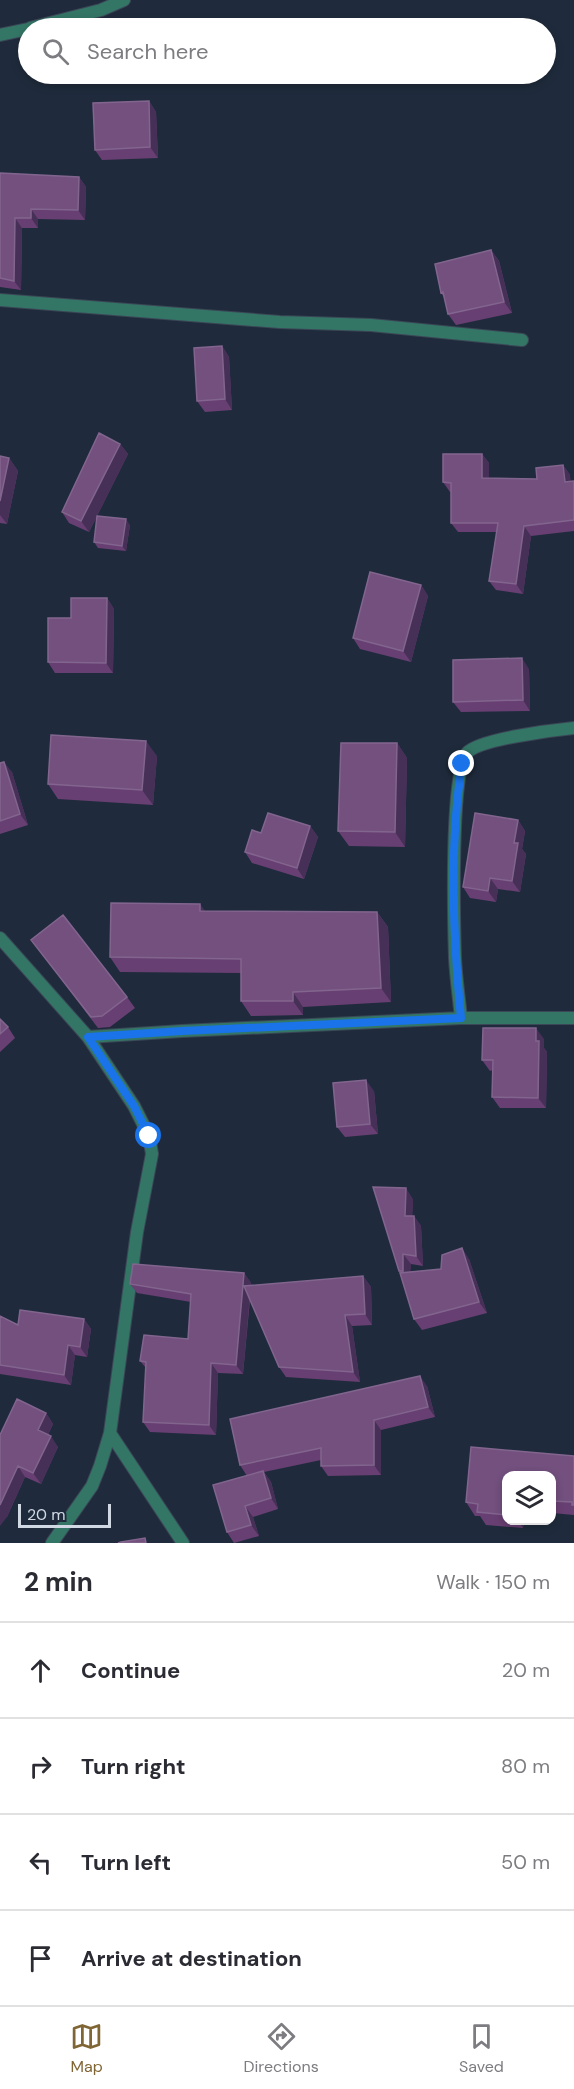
<!DOCTYPE html>
<html lang="en">
<head>
<meta charset="utf-8">
<style>
	:root { --surface:#fff; --page:#f7f7f7; --text:#2b2b33; --muted:#7c7c81; --line:#e1e1e2; --accent:#806535 }
	body { margin:0; font-family:"DM Sans",sans-serif; background:var(--page); color:var(--text) }
	.controls { position:absolute; right:18px; bottom:18px; display:grid; overflow:hidden; border-radius:12px; box-shadow:0 3px 9px #0003 }
	.controls button { width:54px; height:54px; display:grid; place-items:center; padding:0; border:0; border-bottom:2px solid var(--line); background:var(--surface); color:var(--text); font:30px sans-serif }
	.scale { position:absolute; left:18px; bottom:15px; width:93px; box-sizing:border-box; padding-left:6px; border:3px solid #d0d8e4; border-top:0; font-size:16px; line-height:21px; white-space:nowrap; color:#d0d8e4; -webkit-text-stroke:4px #1f2b3c; paint-order:stroke }
	.stop { position:absolute; width:18px; height:18px; margin:-14px; border:4px solid #1a73e8; border-radius:50%; background:#fff }
	.stop.end { background:#1a73e8; border-color:#fff; box-shadow:0 2px 6px #0008 }
	.list { margin:0; padding:0; list-style:none }
	h2 { display:flex; justify-content:space-between; align-items:center; height:78px; margin:0; padding:0 24px; font-size:26px }
	h2 small { font-size:20px; font-weight:400; color:var(--muted) }
	.list li { display:grid; grid-template-columns:39px 1fr auto; gap:18px; align-items:center; box-sizing:border-box; height:96px; padding:0 24px; border-top:2px solid var(--line) }
	.list b { display:block; font-size:22px; white-space:nowrap }
	.list em { font-size:20px; font-style:normal; color:var(--muted) }
	.icon { flex:none; width:33px; height:33px; fill:none; stroke:currentColor; stroke-width:2; stroke-linecap:round; stroke-linejoin:round }
	.map { position:relative; flex:none; width:574px; height:1543px; overflow:hidden }
	.search { position:absolute; background:var(--surface); box-shadow:0 3px 9px #0003; left:18px; right:18px; top:18px; height:66px; display:flex; align-items:center; gap:15px; box-sizing:border-box; padding:0 21px; border-radius:33px; color:var(--muted); font-size:22px }
	.sheet { height:462px; background:var(--surface) }
	nav { display:flex; justify-content:space-around; align-items:center; box-sizing:border-box; height:84px; border-top:2px solid var(--line); background:var(--surface); font-size:16px; color:var(--muted) }
	nav a { display:grid; justify-items:center; gap:3px }
	nav .on { color:var(--accent) }
	.map>svg:first-child { display:block }
	.lines { fill:none; stroke-linecap:round; stroke-linejoin:round }
	.minor-casing { stroke:#3b4757; stroke-width:14 }
	.tertiary-casing { stroke:#3b4757; stroke-width:14 }
	.minor { stroke:#347666; stroke-width:12 }
	.tertiary { stroke:#347666; stroke-width:12 }
	.wall { fill:#683f72 }
	.shaded-wall { fill:#463057 }
	.building { fill:#73507e; stroke:#82658e; stroke-width:1.5 }
	.route { stroke:#1a73e8; stroke-width:8 }
</style>
</head>
<body>
<div class="map">
<svg width="574" height="1543" viewBox="0 0 574 1543">
	<rect width="100%" height="100%" fill="#1f2b3c"/>
	<g class="lines">
		<g class="minor-casing">
			<path id="minor" d="M0,300L280,322L371,325L522,340
				M0,938L88,1037L134,1106L149,1136L152,1154L137,1232L110,1433L100,1466L92,1486L52,1543
				M461,1018C459,998 456,978 455,958C454,925 450,773 467,753C479,739 554,730 574,728
				M88,1037L182,1031L461,1018H574
				M110,1433L183,1543"/>
		</g>
		<g class="tertiary-casing">
			<path id="tertiary" d="M30,28L101,10L124,0
				M0,35L28,29"/>
		</g>
		<use href="#minor" class="minor"/>
		<use href="#tertiary" class="tertiary"/>
	</g>
	<path class="wall" d="M149,101L156,112L158,158L102,160L95,150Z
		M0,173L79,177L86,187L85,220L38,219V228H22L21,290L0,287Z
		M491,250L499,261L512,313L456,325L448,314L444,297L441,293Z
		M222,346L229,357L232,410L205,412L197,401Z
		M120,444L128,454L89,532L69,523L62,512Z
		M482,454L489,463V478L537,479L563,465L570,475V482L574,481V531L531,536L523,594L496,590L489,581L497,532H458L451,523V492H450L443,482Z
		M0,456L9,458L18,471L7,524L0,523Z
		M130,525L126,551L98,548L94,542Z
		M421,585L428,596L411,662L360,649L353,638Z
		M107,598L114,609L113,673H55L48,662L71,618Z
		M529,669L530,711L461,712L453,702Z
		M397,743L407,758L405,847L349,846L338,831Z
		M157,756L153,805L58,799L48,784Z
		M0,763L12,772L28,825L0,834Z
		M518,820L525,831L522,849L526,854L520,892L498,889L496,902L470,898L463,887Z
		M310,826L318,837L304,879L252,863L245,852L261,833Z
		M205,911L377,912L388,927L391,1002L303,1007V1015L251,1016L241,1001V973L120,972L110,957Z
		M31,940L127,997L135,1008L110,1027L98,1028Z
		M0,1019L8,1027L15,1038L0,1052Z
		M544,1039V1048L547,1052L546,1108H500L492,1097L493,1070L490,1071L482,1060Z
		M374,1091L378,1134L345,1137L337,1127Z
		M413,1199L412,1216H414L421,1226L423,1266L411,1264L410,1272L441,1269L469,1259L487,1313L422,1330L414,1319L399,1271Z
		M244,1273L251,1283V1286L363,1276L371,1287L372,1325L352,1326L360,1382L286,1377L279,1367L250,1300L243,1374L218,1373L216,1435L150,1432L143,1422L146,1368L140,1361L188,1339L191,1302L137,1293L130,1284Z
		M0,1316L18,1325L84,1319L91,1329L87,1357L75,1355L71,1385L0,1374Z
		M427,1386L435,1417L381,1430V1475L328,1476L321,1466V1460L264,1472L271,1482L278,1509L253,1517L259,1536L234,1543L227,1532L247,1476L240,1465Z
		M46,1413L53,1424L48,1435L58,1447L41,1484L25,1477L7,1517L0,1435Z
		M471,1447L574,1456V1515L552,1513V1476H507V1521H524L523,1528L486,1525L480,1516H475L466,1502Z"/>
	<path class="shaded-wall" d="M149,101L156,112L158,158L150,147Z
		M79,177L86,187L85,220L78,210Z
		M31,209L38,219V228L31,218Z
		M15,218L22,228L21,290L14,281Z
		M491,250L499,261L512,313L504,302Z
		M222,346L229,357L232,410L225,399Z
		M120,444L128,454L89,532L81,521Z
		M482,454L489,463V488L482,478Z
		M9,458L18,471L7,524L0,515V501Z
		M563,465L570,475L572,492L565,482Z
		M126,519L130,525L126,551L122,546Z
		M524,526L531,536L523,594L516,584Z
		M421,585L428,596L411,662L403,651Z
		M107,598L114,609L113,673L106,663Z
		M522,658L529,669L530,711L523,700Z
		M146,741L157,756L153,805L142,790Z
		M397,743L407,758L405,847L395,832Z
		M4,762L12,772L28,825L20,814Z
		M518,820L525,831L522,849L526,854L520,892L512,881L514,843Z
		M310,826L318,837L304,879L297,868Z
		M490,878L498,889L496,902L488,891Z
		M200,904L211,919L200,911Z
		M377,912L388,927L391,1002L381,988Z
		M293,992L303,1007V1015L293,1001Z
		M536,1028L544,1039V1048L547,1052L546,1108L538,1098Z
		M366,1080L374,1091L378,1134L370,1124Z
		M406,1188L413,1199L412,1227L405,1216Z
		M414,1216L421,1226L423,1266L416,1256Z
		M462,1248L469,1259L487,1313L479,1302Z
		M403,1254L411,1264L410,1281L403,1271Z
		M244,1273L251,1283L243,1374L236,1365Z
		M363,1276L371,1287L372,1325L365,1314Z
		M345,1315L352,1326L360,1382L353,1372Z
		M84,1319L91,1329L87,1357L80,1347Z
		M68,1345L75,1355L71,1385L64,1375Z
		M211,1363L218,1373L216,1435L209,1425Z
		M420,1376L427,1386L435,1417L428,1407Z
		M46,1413L53,1424L45,1441L38,1430Z
		M374,1420L381,1430V1475L374,1465Z
		M51,1436L58,1447L41,1484L33,1473Z
		M18,1466L25,1477L7,1517L0,1526V1505Z
		M263,1471L271,1482L278,1509L271,1498Z
		M245,1506L253,1517L259,1536L251,1525Z
		M518,1521H524L523,1528Z"/>
	<path class="building" d="M149,101L150,147L95,150L93,103Z
		M0,173L79,177L78,210L31,209V218H15L14,281L0,278Z
		M491,250L504,302L448,314L443,292L441,293L435,264Z
		M222,346L225,399L197,401L194,348Z
		M99,433L120,444L81,521L62,512Z
		M443,454H482V478L537,479L536,468L563,465L565,482L574,481V520L524,526L516,584L489,581L498,523H451V483L443,482Z
		M0,456L9,458L0,501Z
		M97,516L126,519L122,546L94,542Z
		M370,572L421,585L403,651L353,638Z
		M71,598H107L106,663L48,662V618H71Z
		M522,658L523,700L453,702V660Z
		M51,735L146,741L142,790L48,784Z
		M341,743H397L395,832L338,831Z
		M4,762L20,814L0,821V763Z
		M268,813L310,826L297,868L245,852L252,830L261,833Z
		M475,813L518,820L514,843H518L512,881L490,878L488,891L463,887Z
		M111,903L200,904V911L377,912L381,988L293,992V1001H241V959L110,957Z
		M63,915L127,997L102,1016L91,1017L31,940Z
		M0,1019L8,1027L0,1034Z
		M483,1028H536V1041H539L538,1098L492,1097L493,1060H482Z
		M366,1080L370,1124L337,1127L333,1083Z
		M373,1187L406,1188L405,1216H414L416,1256L403,1254V1271H399Z
		M462,1248L479,1302L414,1319L400,1273L441,1269L442,1255Z
		M133,1264L244,1273L236,1365L211,1363L209,1425L143,1422L146,1362L140,1361L144,1335L188,1339L191,1294L130,1284Z
		M363,1276L365,1314L345,1315L353,1372L279,1367L244,1286Z
		M20,1310L84,1319L80,1347L68,1345L64,1375L0,1365V1316L18,1325Z
		M420,1376L428,1407L374,1420V1465L321,1466V1448L240,1465L230,1419Z
		M17,1399L46,1413L38,1430L51,1436L33,1473L18,1466L0,1505V1435Z
		M471,1447L574,1456V1505H572V1502L552,1501V1476H507V1515L477,1512L478,1504L466,1502Z
		M263,1471L271,1498L245,1506L251,1525L227,1532L213,1485Z
		M145,1538L146,1543H118L121,1542Z"/>
	<g class="lines">
		<path class="route" d="M149,1136L134,1106L88,1037L182,1031L461,1018C453,935 449,846 462,764"/>
	</g>
</svg>
<div class="controls">
<button><svg class="icon" aria-label="layers" viewBox="0 0 24 24"><path d="M12 4l9 5-9 5-9-5zM3 14l9 5 9-5"/></svg></button>
</div>
<div class="scale">20 m</div>
<div class="stop" style="left:149px;top:1136px"></div>
<div class="stop end" style="left:462px;top:764px"></div>
<div class="search"><svg class="icon" aria-label="search" viewBox="0 0 24 24"><circle cx="10" cy="10" r="6"/><path d="M15 15l6 6"/></svg>Search here</div>
</div>
<section class="sheet">
<h2>2 min<small>Walk · 150 m</small></h2>
<ul class="list">
<li><svg class="icon" aria-label="ahead" viewBox="0 0 24 24"><path d="M12 20V5M6 11l6-6 6 6"/></svg><div><b>Continue</b></div><em>20 m</em></li>
<li><svg class="icon" aria-label="right" viewBox="0 0 24 24"><path d="M7 20v-9h11M14 6l5 5-5 5"/></svg><div><b>Turn right</b></div><em>80 m</em></li>
<li><svg class="icon" aria-label="left" viewBox="0 0 24 24"><path d="M17 20v-9H6M10 6l-5 5 5 5"/></svg><div><b>Turn left</b></div><em>50 m</em></li>
<li><svg class="icon" aria-label="arrive" viewBox="0 0 24 24"><path d="M6 21V4h12l-3 4 3 4H6"/></svg><div><b>Arrive at destination</b></div></li>
</ul>
</section>
<nav>
<a class="on"><svg class="icon" aria-label="map" viewBox="0 0 24 24"><path d="M3 6l6-2 6 2 6-2v14l-6 2-6-2-6 2zM9 4v14M15 6v14"/></svg>Map</a>
<a><svg class="icon" aria-label="directions" viewBox="0 0 24 24"><path d="M12 3l9 9-9 9-9-9zM9 14v-3h6M13 9l2 2-2 2"/></svg>Directions</a>
<a><svg class="icon" aria-label="saved" viewBox="0 0 24 24"><path d="M7 4h10v16l-5-4-5 4z"/></svg>Saved</a>
</nav>
</body>
</html>
